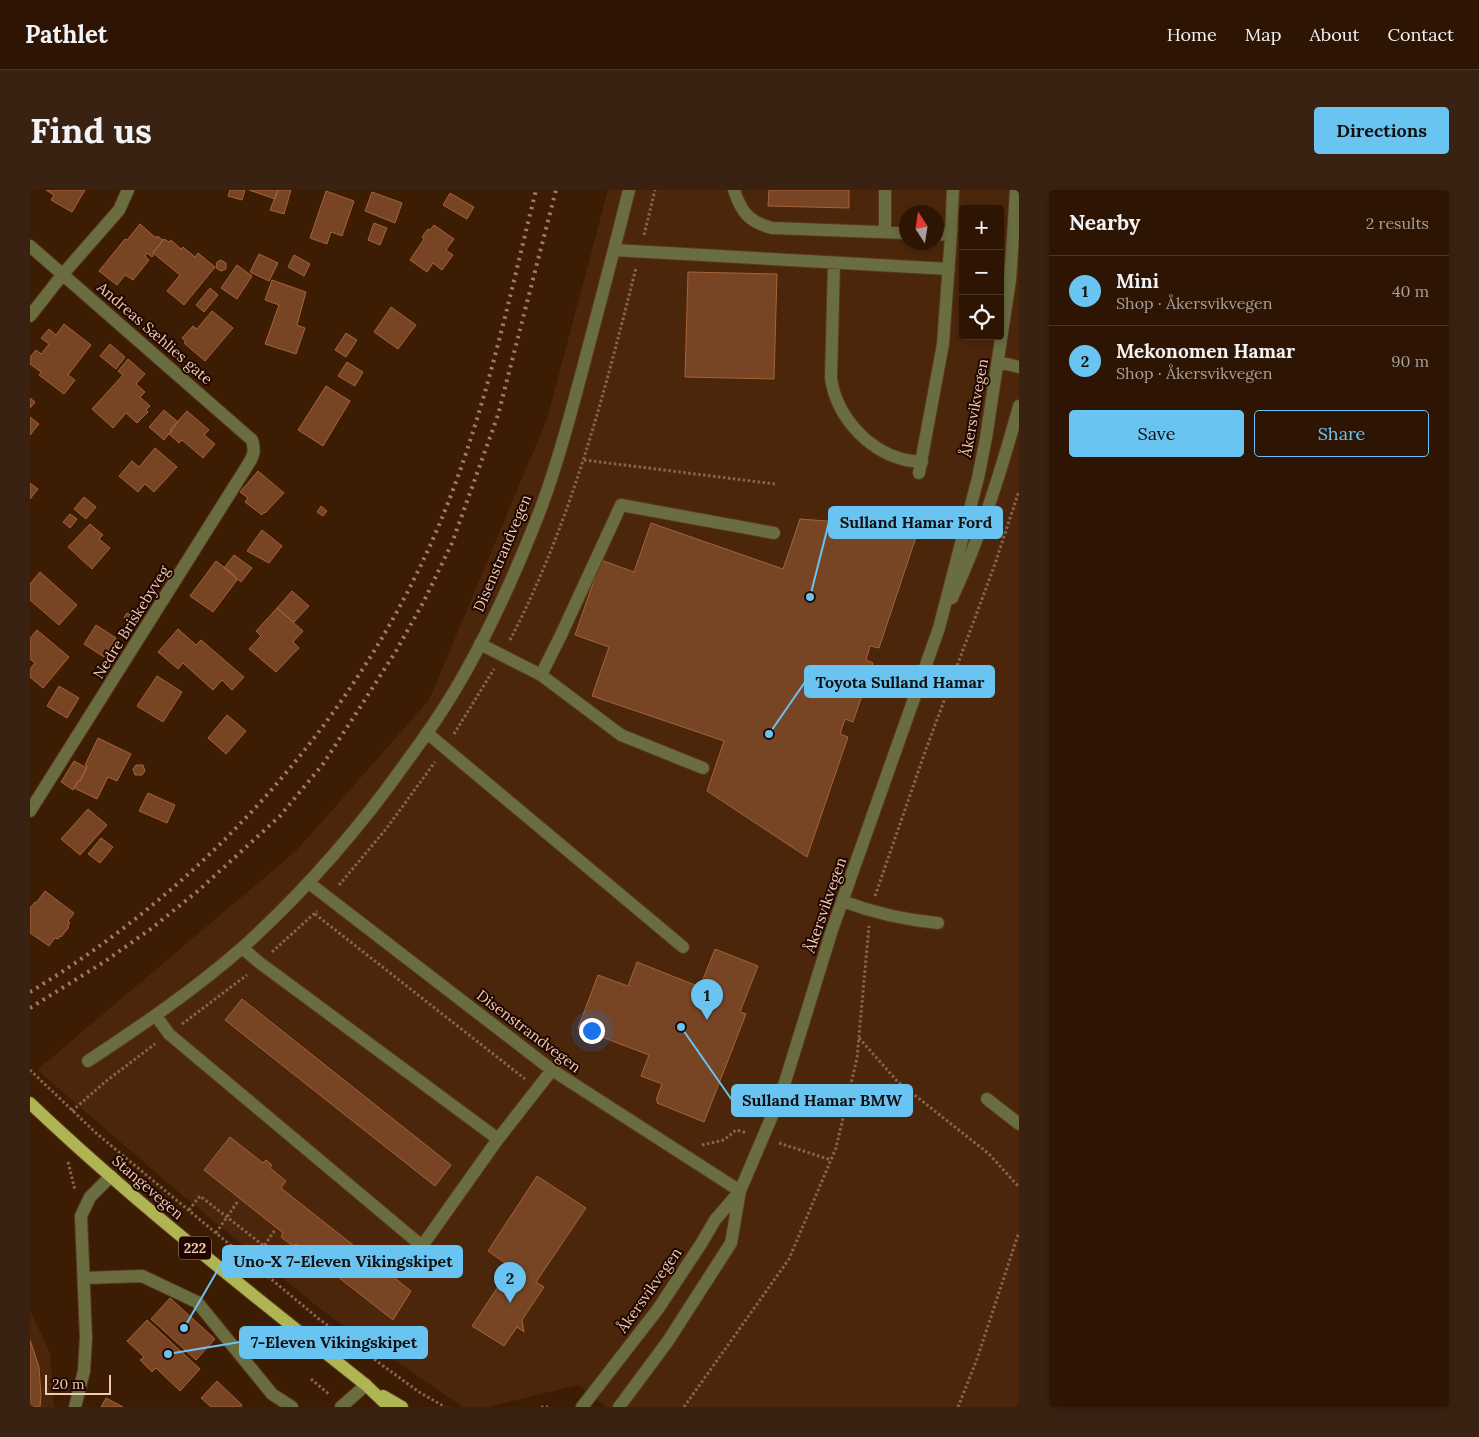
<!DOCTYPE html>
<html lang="en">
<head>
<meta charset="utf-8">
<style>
	:root { --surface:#2e1503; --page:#3a2212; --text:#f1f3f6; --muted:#a79f9a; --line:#493425; --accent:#69c4f1 }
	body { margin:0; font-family:Lora,serif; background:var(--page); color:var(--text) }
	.controls { position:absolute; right:15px; top:15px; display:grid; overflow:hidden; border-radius:5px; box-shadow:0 2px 8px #0003 }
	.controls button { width:45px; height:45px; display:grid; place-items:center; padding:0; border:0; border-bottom:1px solid var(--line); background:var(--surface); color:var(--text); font:25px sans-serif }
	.compass { position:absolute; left:869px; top:15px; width:45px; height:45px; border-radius:50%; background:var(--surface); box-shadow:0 2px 8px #0003; rotate:348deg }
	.scale { position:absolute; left:15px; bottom:12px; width:66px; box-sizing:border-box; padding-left:5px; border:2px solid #efcab4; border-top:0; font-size:14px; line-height:18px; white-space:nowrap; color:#efcab4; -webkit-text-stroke:4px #1f0700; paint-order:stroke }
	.you { position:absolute; left:561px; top:840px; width:18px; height:18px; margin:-12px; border:4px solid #fff; border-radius:50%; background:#1a73e8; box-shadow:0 0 0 8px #1a73e833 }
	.badge { display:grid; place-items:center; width:32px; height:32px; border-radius:50%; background:var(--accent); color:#111; font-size:16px; font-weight:700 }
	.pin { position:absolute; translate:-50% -41px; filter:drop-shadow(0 1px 2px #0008) }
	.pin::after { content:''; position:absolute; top:26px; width:18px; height:15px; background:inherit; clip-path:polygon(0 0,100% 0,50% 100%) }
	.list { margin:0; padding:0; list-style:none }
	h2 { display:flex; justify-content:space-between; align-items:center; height:65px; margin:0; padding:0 20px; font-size:21px }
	h2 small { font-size:16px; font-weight:400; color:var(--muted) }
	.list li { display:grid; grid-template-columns:32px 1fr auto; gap:15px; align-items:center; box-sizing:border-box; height:70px; padding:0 20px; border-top:1px solid var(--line) }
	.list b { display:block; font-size:19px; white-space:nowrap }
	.list p { margin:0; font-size:16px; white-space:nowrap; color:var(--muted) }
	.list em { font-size:16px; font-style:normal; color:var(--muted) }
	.actions { display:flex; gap:10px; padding:15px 20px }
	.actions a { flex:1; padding:11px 0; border:1px solid var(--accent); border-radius:5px; text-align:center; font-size:18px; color:var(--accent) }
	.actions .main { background:var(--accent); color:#111 }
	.icon { flex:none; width:28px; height:28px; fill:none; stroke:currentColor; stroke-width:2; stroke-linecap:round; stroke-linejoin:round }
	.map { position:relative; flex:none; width:989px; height:1217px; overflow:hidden; border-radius:5px }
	header { display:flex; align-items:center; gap:30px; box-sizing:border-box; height:70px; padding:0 25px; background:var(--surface); border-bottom:1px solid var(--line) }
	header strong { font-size:24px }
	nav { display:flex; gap:28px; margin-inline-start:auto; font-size:18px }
	.intro { display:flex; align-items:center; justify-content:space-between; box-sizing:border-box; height:120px; padding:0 30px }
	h1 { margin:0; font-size:35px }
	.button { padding:12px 22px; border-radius:5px; background:var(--accent); color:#111; font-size:18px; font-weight:700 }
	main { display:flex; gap:30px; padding:0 30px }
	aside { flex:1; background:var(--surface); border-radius:5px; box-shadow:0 2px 8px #0003 }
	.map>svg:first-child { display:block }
	.built { fill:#4b260b; fill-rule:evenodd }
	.building { fill:#784524; stroke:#a56338 }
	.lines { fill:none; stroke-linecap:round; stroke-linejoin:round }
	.minor-casing { stroke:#593820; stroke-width:14 }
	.major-casing { stroke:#593820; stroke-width:14 }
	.path { stroke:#87644d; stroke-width:3; stroke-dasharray:2.5 2.5; stroke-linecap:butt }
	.minor { stroke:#6a6d40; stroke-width:12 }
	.major { stroke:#afb552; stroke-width:12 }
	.rail { stroke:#9e7b64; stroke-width:4; stroke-dasharray:2.5 5; stroke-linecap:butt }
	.labels { text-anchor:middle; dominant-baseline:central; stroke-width:4; stroke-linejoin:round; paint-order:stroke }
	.shield { fill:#1f0700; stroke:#b1907e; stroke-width:1 }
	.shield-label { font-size:14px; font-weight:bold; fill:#efcab4 }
	.street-label { font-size:15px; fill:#efcab4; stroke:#1f0700 }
	.leader { fill:none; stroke:#69c4f1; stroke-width:2 }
	.callout-dot { fill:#69c4f1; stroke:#1f0700; stroke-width:2 }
	.callout { fill:#69c4f1; stroke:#69c4f1; stroke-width:2 }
	.callout-label { font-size:16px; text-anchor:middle; font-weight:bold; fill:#111 }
</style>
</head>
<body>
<header>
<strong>Pathlet</strong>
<nav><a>Home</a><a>Map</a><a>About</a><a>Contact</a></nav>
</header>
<div class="intro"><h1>Find us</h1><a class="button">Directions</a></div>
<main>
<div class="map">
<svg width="989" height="1217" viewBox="0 0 989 1217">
	<rect width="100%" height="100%" fill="#3d1c04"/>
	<path class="built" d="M578,0H989V1217H576L548,1195L458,1217H433L294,1122L145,999L7,880L267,660L399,510L517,229ZM933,19H970V146H933ZM876,22H906V52H876Z
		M0,1120L20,1163L24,1217H0Z"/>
	<path class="building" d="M16,0H55L42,22L21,10L24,5Z
		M200,0H215L212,10L198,6Z
		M219,0H248L245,9Z
		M248,0H261L254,24L240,20Z
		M739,0H819V18L738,16Z
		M296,1L324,11L312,46L301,42L297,54L280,48Z
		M342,2L372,13L365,33L335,21Z
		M420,3L444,17L437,29L413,15Z
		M344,33L357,38L350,55L338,50Z
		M110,34L126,48L127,46L133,50L123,63L124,64L122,67L117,63L115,66L119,70L103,90L95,85L87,95L69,81L95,49L97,50Z
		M404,35L424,49L416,60L423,65L412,80L403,73L397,82L380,70L394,49L392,47L398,39L400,40Z
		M134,49L139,52L141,50L151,59L153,57L165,67L168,63L185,77L154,115L137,101L150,85L123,63Z
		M229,64L248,73L239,91L220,82Z
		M264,65L280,74L274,86L258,77Z
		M191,70L196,73V79L191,81L186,78L187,72Z
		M207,75L222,86L207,109L191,98Z
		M658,82L747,84L744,189L655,187Z
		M242,90L276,102L267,135L275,138L266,164L235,154L249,115L235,110Z
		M180,98L188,105L174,122L166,115Z
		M361,117L386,135L368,159L344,142Z
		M182,121L203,138L175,171L154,153L156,152L152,148L163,136L167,139Z
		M34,134L61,155L38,185L45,190L34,204L9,185L11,182L0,174V167L6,160L11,164L19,154L11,148L19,139L26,145Z
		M316,143L327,150L316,167L305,160Z
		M80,154L95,167L86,179L70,166Z
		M98,169L115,184L106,194L115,202L110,207L120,216L116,220L118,222L107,233L96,223L83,238L62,219L93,185L88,181Z
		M317,172L333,182L325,196L308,186Z
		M296,196L320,211L293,256L268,240Z
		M0,208L5,212L0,218Z
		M134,220L148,232L134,250L119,237Z
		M157,221L179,240L174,245L185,254L173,268L152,250L149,253L139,244L142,241L140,240Z
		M0,227L9,234L0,245Z
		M125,258L147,277L124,302L115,294L108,302L89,286L102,271L109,277Z
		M228,281L254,303L235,323L234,322L232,325L215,312L218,308L210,302Z
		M0,293L8,299L0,309Z
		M54,307L66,317L56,329L44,319Z
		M291,316L297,321L293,326L287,322Z
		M40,324L47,329L40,338L33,332Z
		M770,329L889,338L849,458L840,456L836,470L843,473L823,532L815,529L810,544L818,547L777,667L677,601L694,551L562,506L579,457L545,445L571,370L604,382L621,333L753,379Z
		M60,334L73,345L69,349L80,358L62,379L38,357Z
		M232,340L252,356L239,373L217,361Z
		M204,365L222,378L211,392L194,378Z
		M186,371L203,384L207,390L183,422L160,406Z
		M10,382L47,415L29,435L0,410V394Z
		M262,401L279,416L264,432L247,418Z
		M247,418L273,441L263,452L269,458L246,482L219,459L231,446L226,441Z
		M97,423L105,428L101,433L94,428Z
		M66,435L86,448L74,467L54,454Z
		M148,439L166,455L171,450L214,487L202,500L192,490L183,500L153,473L148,479L128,462Z
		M7,440L39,467L13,498L0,487V479L5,473L0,469V448Z
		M127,486L152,502L133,532L107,516Z
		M29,496L49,508L37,528L17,516Z
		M197,525L216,541L196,564L178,548Z
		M68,548L101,564L87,591L78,587L67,609L44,598L49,590L50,591L57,576L55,575Z
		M44,571L57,578L50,591L49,590L43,600L31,592Z
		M106,575H113L115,581L112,585H105L103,579Z
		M118,603L145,615L137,633L109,621Z
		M58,619L77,635L50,665L31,649Z
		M71,648L83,657L70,673L58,664Z
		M15,701L44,723L38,731L40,733L37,736L39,737L31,747L30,746L28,749L25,748L19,756L0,743V718L5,712L6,713Z
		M685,759L728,776L710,822L716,824L674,932L627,913L628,911L626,910L632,894L611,886L619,865L548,838L568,785L598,796L607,772L670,797Z
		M212,809L421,975L405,996L195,830Z
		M200,947L233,973L236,970L242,975L240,978L256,991L251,998L381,1101L363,1130L266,1054L264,1057L251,1047L253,1043L174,980Z
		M507,986L556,1018L506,1092L514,1097L492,1130L494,1142L487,1137L474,1156L442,1136L481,1077L458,1061Z
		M140,1108L185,1149L166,1170L121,1129Z
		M117,1130L170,1179L150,1201L126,1178L122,1182L110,1170L114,1167L97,1151Z
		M0,1150L9,1177L11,1205L10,1217H0Z
		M187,1191L212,1215L211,1217H181L171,1208Z
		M76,1208L93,1217H71Z"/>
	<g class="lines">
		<g class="minor-casing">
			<path id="minor" d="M704,0C711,22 719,32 742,38L876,43
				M855,42V0
				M906,44L921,45
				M0,56L222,250C225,260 224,265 219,273L0,621
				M584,60L919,79
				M804,73L801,188C806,225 836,259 872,269C878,271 885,271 892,272
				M0,126L33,84L89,20L98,0
				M968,172L989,177
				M889,283L913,154L921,45L923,0
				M922,408C951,346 971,281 989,216
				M450,454L511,485L531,445L591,315L744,343
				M511,485L591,545L673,578
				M397,543L653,757
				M279,693L522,880L710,1001
				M812,711C844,723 875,730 908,733
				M212,758L230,773L468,949
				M126,826L139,844L392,1056L468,949L522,880
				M58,871C111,836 164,800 212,758C274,702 329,639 377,571C394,548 410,525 425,500C459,443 487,380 511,318C529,269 542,219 555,170C570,113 585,57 599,0
				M957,909L989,934
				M55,1088L112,1086L167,1112L242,1204L262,1217
				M45,1217L54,1181L56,1148L51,1026L60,1007L81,986
				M311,1217L336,1195
				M552,1217L628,1119L671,1054L685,1030L710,1001
				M589,1217L638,1151L701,1053L710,1001L751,905L802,740L909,438L948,288L956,248L980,90L986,0"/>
		</g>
		<g class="major-casing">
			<path id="major" d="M0,913C106,1014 222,1104 336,1195L359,1217
				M353,1206L372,1217"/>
		</g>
		<path class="path" d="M614,45L625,0
			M554,270L745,294
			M480,450C541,333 574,205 606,78
			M424,544L464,479
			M309,695L356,639L405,572
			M845,706L895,562L965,374L989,301
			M285,724L495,889
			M242,762L287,721
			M152,834L217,785
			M829,848L867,891L959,964L989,997
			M0,880L66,943L289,1129L389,1202L415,1217
			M42,921L75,892L125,854
			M749,953L801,970
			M672,955L694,950L706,940L717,943
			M38,972L45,1000
			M159,1020L170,1006L234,1056L245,1040
			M186,1043L208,1011
			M281,1189L300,1205
			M511,1217H518
			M654,1217L759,1069L806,958L827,868L839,736
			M928,1217L947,1169L989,1042"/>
		<use href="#minor" class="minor"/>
		<use href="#major" class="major"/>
		<path class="rail" d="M0,802C175,696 320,536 403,349C452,238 477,117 506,0
			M0,818L74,772L122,738L169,700L250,626L293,574L327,522L366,461L394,411L422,353L468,225L526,0"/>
	</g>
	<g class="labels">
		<rect class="shield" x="149" y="1046.5" width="32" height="23" rx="4"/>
		<g class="shield-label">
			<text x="165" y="1058">222</text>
		</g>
		<g class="street-label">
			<text transform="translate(125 143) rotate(41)">Andreas Sæhlies gate</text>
			<text transform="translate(944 218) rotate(-80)">Åkersvikvegen</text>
			<text transform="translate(472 363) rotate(-67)">Disenstrandvegen</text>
			<text transform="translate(101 432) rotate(-58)">Nedre Briskebyveg</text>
			<text transform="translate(795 715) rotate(-71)">Åkersvikvegen</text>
			<text transform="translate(499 841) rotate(37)">Disenstrandvegen</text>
			<text transform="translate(118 997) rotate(41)">Stangevegen</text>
			<text transform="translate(619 1100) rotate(-55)">Åkersvikvegen</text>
		</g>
	</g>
	<path class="leader" d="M780 407L799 332M739 544L775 492M651 837L702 910M154 1138L193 1071M138 1164L210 1152"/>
	<g class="callout-dot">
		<circle cx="780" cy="407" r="5"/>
		<circle cx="739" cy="544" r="5"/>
		<circle cx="651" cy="837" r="5"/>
		<circle cx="154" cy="1138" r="5"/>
		<circle cx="138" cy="1164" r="5"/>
	</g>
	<g class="callout">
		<rect x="799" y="317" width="173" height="31" rx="5"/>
		<rect x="775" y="476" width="189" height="31" rx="5"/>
		<rect x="702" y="895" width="180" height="31" rx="5"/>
		<rect x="193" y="1056" width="239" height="31" rx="5"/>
		<rect x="210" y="1137" width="187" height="31" rx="5"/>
	</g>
	<g class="callout-label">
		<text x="886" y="338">Sulland Hamar Ford</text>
		<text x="870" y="498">Toyota Sulland Hamar</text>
		<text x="792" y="916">Sulland Hamar BMW</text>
		<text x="313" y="1077">Uno-X 7-Eleven Vikingskipet</text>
		<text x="304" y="1158">7-Eleven Vikingskipet</text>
	</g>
</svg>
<div class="controls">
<button>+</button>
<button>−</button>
<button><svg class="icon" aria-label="locate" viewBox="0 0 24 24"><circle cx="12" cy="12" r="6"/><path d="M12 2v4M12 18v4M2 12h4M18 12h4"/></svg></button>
</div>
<svg class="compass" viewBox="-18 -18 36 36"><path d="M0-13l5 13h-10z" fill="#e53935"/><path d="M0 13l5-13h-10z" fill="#a79f9a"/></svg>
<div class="scale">20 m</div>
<div class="you"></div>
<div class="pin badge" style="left:677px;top:830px">1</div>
<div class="pin badge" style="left:480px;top:1113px">2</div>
</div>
<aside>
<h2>Nearby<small>2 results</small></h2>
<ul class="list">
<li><span class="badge">1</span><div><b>Mini</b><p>Shop · Åkersvikvegen</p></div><em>40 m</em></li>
<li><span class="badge">2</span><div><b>Mekonomen Hamar</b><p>Shop · Åkersvikvegen</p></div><em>90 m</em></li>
</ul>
<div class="actions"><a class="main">Save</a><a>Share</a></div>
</aside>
</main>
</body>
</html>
